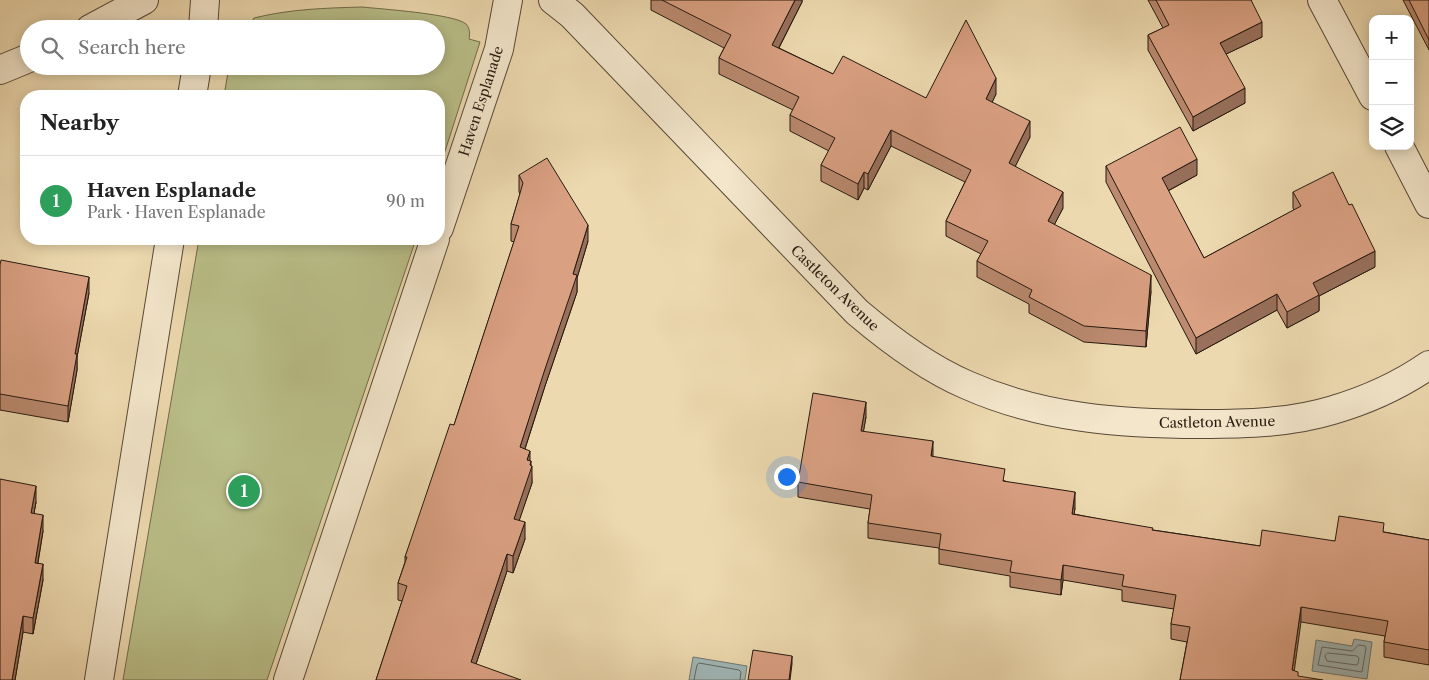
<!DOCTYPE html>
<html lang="en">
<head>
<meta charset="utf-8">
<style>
	:root { --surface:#fff; --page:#f6f6f6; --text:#222; --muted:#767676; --line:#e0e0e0; --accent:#b45309 }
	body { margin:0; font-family:"Libre Caslon Text",serif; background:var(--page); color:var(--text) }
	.controls { position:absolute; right:15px; top:15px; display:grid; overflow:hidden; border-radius:10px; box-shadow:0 2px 12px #0003 }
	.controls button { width:45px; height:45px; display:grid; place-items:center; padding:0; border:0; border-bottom:1px solid var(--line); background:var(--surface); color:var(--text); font:25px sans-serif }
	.you { position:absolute; left:786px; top:476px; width:18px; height:18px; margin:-12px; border:4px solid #fff; border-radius:50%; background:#1a73e8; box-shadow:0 0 0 8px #1a73e833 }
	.badge { display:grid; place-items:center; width:32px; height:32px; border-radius:50%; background:var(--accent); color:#fff; font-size:16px; font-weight:700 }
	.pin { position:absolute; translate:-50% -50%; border:2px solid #fff; box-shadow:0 1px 5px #0006 }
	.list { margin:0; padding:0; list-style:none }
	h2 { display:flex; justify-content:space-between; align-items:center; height:65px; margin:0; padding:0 20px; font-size:21px }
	h2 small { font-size:16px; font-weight:400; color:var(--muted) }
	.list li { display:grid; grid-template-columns:32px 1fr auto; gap:15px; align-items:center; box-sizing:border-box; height:90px; padding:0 20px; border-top:1px solid var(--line) }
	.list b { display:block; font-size:19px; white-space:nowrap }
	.list p { margin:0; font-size:16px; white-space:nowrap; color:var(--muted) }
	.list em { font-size:16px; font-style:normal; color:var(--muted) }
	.icon { flex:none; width:28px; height:28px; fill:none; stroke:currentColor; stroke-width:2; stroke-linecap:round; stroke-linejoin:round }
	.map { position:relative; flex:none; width:1429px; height:680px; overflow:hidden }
	.search { position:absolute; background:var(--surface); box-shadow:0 2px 12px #0003; left:20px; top:20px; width:425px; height:55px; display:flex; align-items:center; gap:12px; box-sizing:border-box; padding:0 18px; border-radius:28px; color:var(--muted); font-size:19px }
	.panel { position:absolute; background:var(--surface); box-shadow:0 2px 12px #0003; left:20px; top:90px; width:425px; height:155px; border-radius:20px }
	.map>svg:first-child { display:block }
	.green { fill:#babf89; stroke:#706c4c }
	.water { fill:#a0b7b7; stroke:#6f7874 }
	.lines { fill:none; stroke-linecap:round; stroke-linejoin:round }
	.shore { stroke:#636863; stroke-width:1 }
	.minor-casing { stroke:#584937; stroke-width:30 }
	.tertiary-casing { stroke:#584937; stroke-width:30 }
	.minor { stroke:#f3e6cb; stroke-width:28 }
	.tertiary { stroke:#f3e6cb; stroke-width:28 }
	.wall { fill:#bb8a70; stroke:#26190f }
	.shaded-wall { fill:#98705b; stroke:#26190f }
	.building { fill:#d9a082; stroke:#26190f }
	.labels { text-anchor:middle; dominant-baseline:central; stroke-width:4.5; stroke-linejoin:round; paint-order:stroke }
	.street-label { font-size:14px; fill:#26190f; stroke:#f3e6cb }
</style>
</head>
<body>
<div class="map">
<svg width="1429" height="680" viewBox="0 0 1429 680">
	<rect width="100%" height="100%" fill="#edd9af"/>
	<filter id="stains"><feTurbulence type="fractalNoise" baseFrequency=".004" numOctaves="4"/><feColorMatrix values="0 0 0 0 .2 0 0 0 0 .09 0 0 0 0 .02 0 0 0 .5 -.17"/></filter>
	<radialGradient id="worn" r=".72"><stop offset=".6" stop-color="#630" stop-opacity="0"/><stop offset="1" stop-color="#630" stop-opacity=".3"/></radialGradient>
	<path class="green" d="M362,7C381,9 455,14 466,24C470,28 470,34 469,39L480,42L439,170V96H224L229,66H436V29H247L254,18C290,9 326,8 362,7Z
		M199,239H416L267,680H123Z"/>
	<path class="water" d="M1354,639L1372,642L1367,679L1312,671L1316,640L1352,646Z
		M693,657L747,666L745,680H689Z"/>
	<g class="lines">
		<path class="shore" d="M1359,645L1365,646L1366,648L1362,672L1318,665L1322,647L1352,651Z
			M1328,653L1357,656L1359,658L1358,664L1356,665L1327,661L1325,656Z
			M694,680L697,665L699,663L739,670L741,672L740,680"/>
		<g class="minor-casing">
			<path id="minor" d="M1322,0L1373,96
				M203,29L205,0
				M192,96L197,66
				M1399,146L1429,204
				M439,228L499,49L508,0
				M99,680L170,239
				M288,680L435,239"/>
		</g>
		<g class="tertiary-casing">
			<path id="tertiary" d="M553,0L572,15L857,312C890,340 927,368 967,385C1041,418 1122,424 1201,424C1245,424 1291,423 1333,410C1367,400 1400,385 1429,365
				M90,29L144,0
				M0,70L29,58"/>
		</g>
		<use href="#minor" class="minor"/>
		<use href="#tertiary" class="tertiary"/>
	</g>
	<path class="wall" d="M651,0H802V2L779,48L833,74L926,98L996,94L992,102L1030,137L1015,166L1063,208L1054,225L1151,291L1146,347L1084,342L1029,313V304L977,277V261L981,254L946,236V221L965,182L891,146L868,190L864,188L858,200L821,181V165L829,151L790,131V115L793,110L719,74V58L724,48L651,10Z
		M1148,0H1251L1262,37L1226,54L1245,103L1193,131L1148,50V35L1163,28Z
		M1403,0H1429V50Z
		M1106,166L1197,175L1168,191L1204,258L1294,210L1293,208V192L1375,267L1319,296V311L1287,328L1277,310L1196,354L1106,182Z
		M519,175L588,241L577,278V292L545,386L525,449L530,461L531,466L532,483L519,520L525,539L513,573L507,571L476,664L376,680L402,601L398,600V583L405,562V557L454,425L514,242L511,241V224L520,194L519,192Z
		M0,265L89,293L77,357V370L68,422L0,410Z
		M866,417L863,432L933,457L1005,481L1075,508L1074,514L1153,530L1260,546L1335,541L1384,532L1429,540V665L1384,657V642L1385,636L1301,622L1180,680L1187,642L1171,639V624L1174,609L1122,601V590L1063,580L1061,595L1010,587V576L939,564V548L868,538V523L870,509L798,497V482Z
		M36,502L34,513L43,531L38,563L43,580L33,634L23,632L15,680H0Z"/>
	<path class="shaded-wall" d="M795,0H802V2L772,61V45Z
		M1262,22V37L1220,57V43Z
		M996,78V94L986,115V99Z
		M1245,88V103L1193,131V117Z
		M1030,121V137L1009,179V163Z
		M891,130V146L868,190V174Z
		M1197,159V175L1162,194V178Z
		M864,172V188L858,200V184Z
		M1063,192V208L1048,237V221Z
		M588,225V241L577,278V292L545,386L520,464V447Z
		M1375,251V267L1319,296V311L1287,328V312L1313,283Z
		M1151,275V291L1146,347V331Z
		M89,277V293L77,357V370L68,422V406L75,354Z
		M1277,294V310L1196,354V338Z
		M866,402V417L861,446V431Z
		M933,441V457L931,456Z
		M530,451V465L531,461V467L532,466V483L514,536V519L527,460Z
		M36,486V502L31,529V513Z
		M1075,492V508L1072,529V514Z
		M43,515V531L35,579V563Z
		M525,522V539L513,573V556Z
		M507,554V571L471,679V662Z
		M43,564V580L33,634V618Z
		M1063,565V580L1061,595V580Z
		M1301,607V622L1293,680L1292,670Z
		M23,616V632L15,680H12Z
		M792,656V664L790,680H789Z"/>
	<path class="building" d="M662,0H795L772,45L833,74L843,56L926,98L966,20L996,78L986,99L1030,121L1009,163L1063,192L1048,221L1151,275L1146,331L1084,326L1029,297L1032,290L977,261L988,241L946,221L971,170L891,130L868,174L864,172L858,184L821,165L835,138L790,115L799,97L719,58L731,35Z
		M1156,0H1251L1262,22L1220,43L1245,88L1193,117L1148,35L1169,25Z
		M1409,0H1429V40Z
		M1180,127L1197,159L1162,178L1204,258L1301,206L1293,192L1333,172L1349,205L1352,204L1375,251L1313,283L1319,295L1287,312L1277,294L1196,338L1106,166Z
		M547,158L588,225L573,274L577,275L545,369L520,447L530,451L527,460L531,461L530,465L532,466L514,519L525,522L513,556L507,554L471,662L521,680H376L407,586L398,583L407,557H405L450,424L454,425L519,226L511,224L523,183L519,175Z
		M1,260L89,277L75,354H77L68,406L0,394V265Z
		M813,393L866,402L861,431L933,441L931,456L1005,469L1003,481L1075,492L1072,514L1153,528L1152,530L1260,546L1262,530L1335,541L1339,516L1384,523L1383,532L1429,540V650L1384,642L1388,621L1301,607L1292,670L1298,672V676L1323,680H1180L1190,627L1171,624L1176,595L1122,586L1124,575L1063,565L1061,580L1010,572L1012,561L939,549L941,534L868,523L872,495L798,482Z
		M0,479L36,486L31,513L43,515L35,563L43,564L33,618L23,616L12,680H0Z
		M753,650L792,656L789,680H748Z"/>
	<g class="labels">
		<g class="street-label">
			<text transform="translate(481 101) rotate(-72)">Haven Esplanade</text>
			<text transform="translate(835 288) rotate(44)">Castleton Avenue</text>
			<text transform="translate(1217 422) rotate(-1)">Castleton Avenue</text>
		</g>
	</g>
	<rect width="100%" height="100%" filter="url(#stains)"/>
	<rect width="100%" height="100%" fill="url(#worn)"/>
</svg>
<div class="controls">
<button>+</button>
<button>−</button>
<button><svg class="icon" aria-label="layers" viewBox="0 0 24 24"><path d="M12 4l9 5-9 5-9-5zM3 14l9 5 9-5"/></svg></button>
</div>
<div class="you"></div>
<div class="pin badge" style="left:244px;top:491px;background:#2e9e5b">1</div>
<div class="search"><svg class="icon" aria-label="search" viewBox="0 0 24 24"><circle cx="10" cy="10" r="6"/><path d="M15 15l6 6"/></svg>Search here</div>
<section class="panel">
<h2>Nearby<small></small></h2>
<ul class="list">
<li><span class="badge" style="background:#2e9e5b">1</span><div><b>Haven Esplanade</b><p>Park · Haven Esplanade</p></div><em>90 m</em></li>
</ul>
</section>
</div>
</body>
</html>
